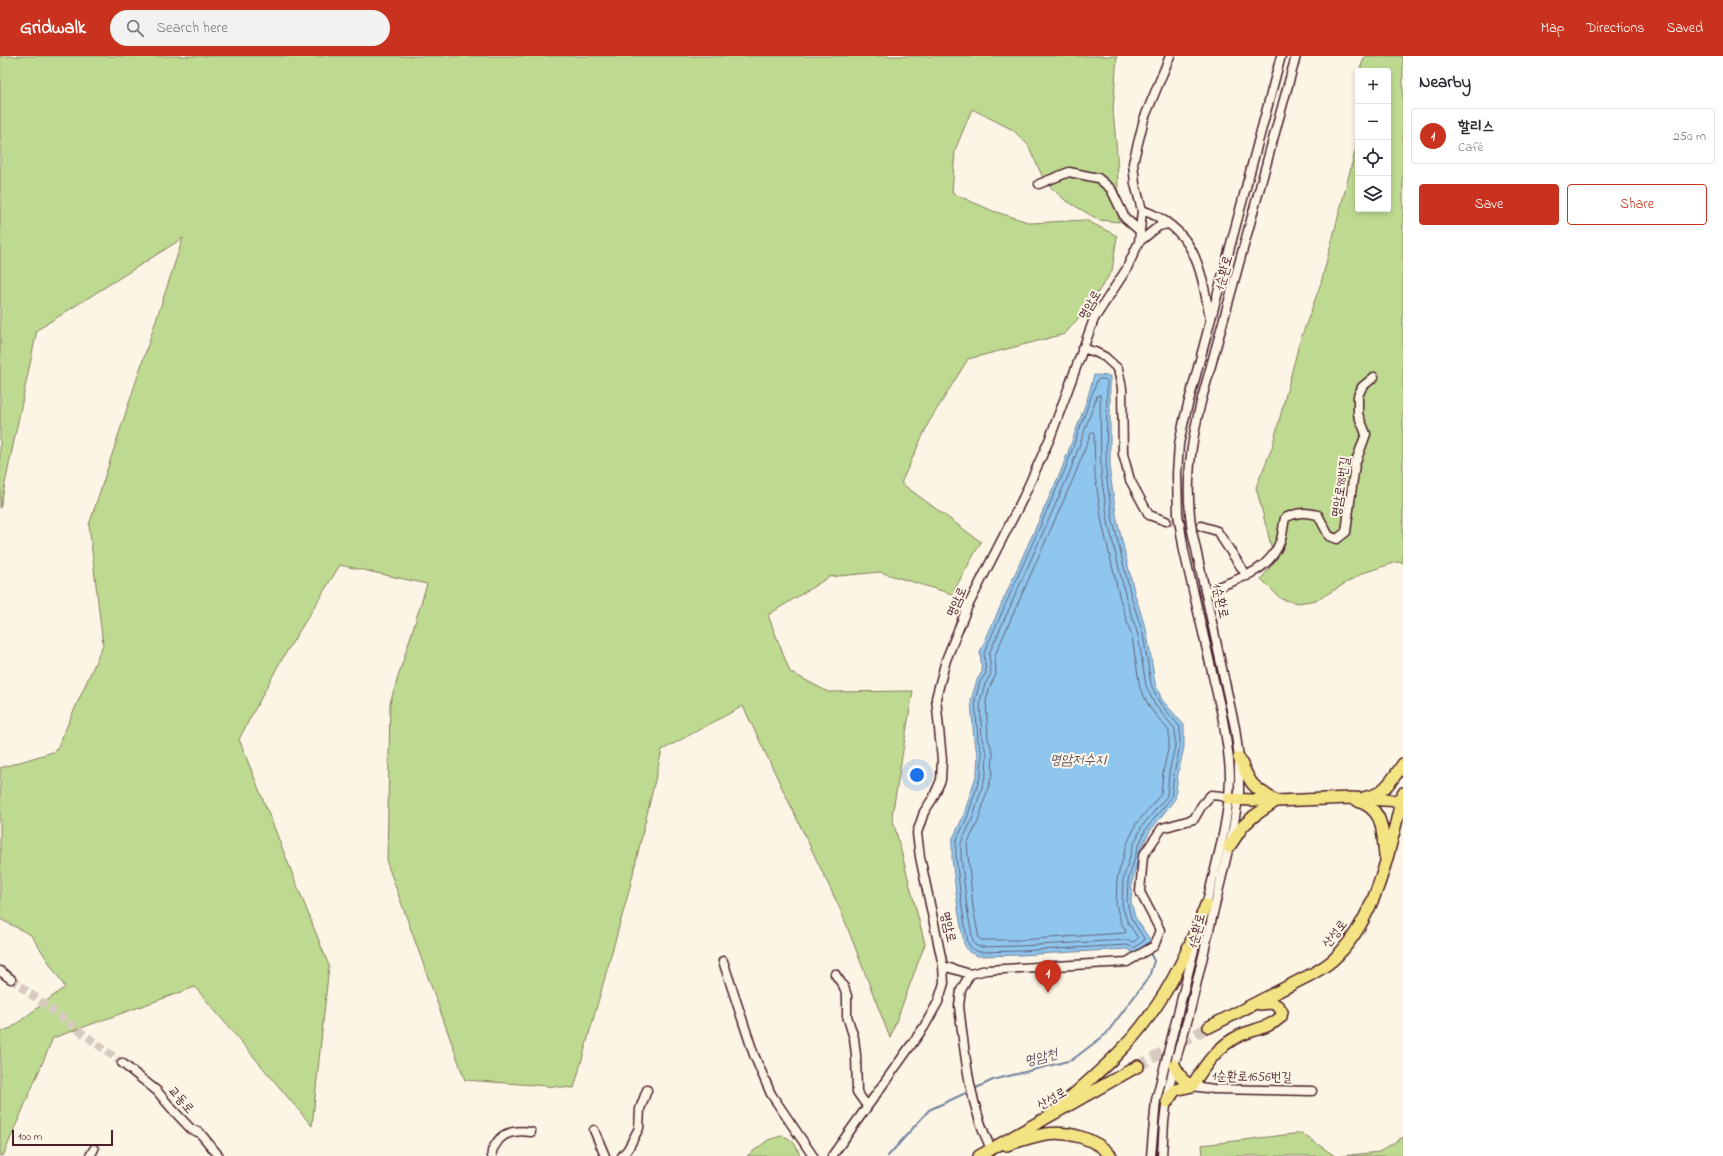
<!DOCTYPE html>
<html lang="en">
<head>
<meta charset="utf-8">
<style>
	:root { --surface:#fff; --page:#f2f2f3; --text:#2b2b33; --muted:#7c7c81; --line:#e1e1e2; --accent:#c8321e }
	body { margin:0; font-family:"Indie Flower","Poor Story",sans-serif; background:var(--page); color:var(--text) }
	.controls { position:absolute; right:12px; top:12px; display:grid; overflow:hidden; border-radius:4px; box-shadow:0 2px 6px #0003 }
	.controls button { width:36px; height:36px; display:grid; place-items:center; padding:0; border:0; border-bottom:1px solid var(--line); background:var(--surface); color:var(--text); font:20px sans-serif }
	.scale { position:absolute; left:12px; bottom:10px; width:101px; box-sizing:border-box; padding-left:4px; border:2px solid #4a1f2b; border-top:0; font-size:11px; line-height:14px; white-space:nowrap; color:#4a1f2b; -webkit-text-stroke:3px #fcf5e5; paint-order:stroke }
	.you { position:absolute; left:917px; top:719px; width:14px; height:14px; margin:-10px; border:3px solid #fff; border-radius:50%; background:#1a73e8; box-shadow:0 0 0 6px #1a73e833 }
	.badge { display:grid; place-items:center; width:26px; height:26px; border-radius:50%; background:var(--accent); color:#fff; font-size:13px; font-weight:700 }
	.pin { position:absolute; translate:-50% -33px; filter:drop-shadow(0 1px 2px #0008) }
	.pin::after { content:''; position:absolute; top:21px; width:14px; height:12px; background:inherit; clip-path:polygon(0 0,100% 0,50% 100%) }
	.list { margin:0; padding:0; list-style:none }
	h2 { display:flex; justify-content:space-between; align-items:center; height:52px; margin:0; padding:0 16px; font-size:17px }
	h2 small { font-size:13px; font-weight:400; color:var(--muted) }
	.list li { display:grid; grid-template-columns:26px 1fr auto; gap:12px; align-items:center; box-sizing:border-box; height:56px; margin:0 8px 8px; padding:0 8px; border:1px solid var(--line); border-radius:4px }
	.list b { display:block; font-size:15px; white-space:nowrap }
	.list p { margin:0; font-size:13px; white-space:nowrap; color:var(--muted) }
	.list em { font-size:13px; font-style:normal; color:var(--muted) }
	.actions { display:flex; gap:8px; padding:12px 16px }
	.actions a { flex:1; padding:9px 0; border:1px solid var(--accent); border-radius:4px; text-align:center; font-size:14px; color:var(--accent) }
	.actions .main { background:var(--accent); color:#fff }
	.icon { flex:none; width:22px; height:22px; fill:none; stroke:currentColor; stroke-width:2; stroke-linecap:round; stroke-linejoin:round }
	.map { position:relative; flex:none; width:1403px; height:1100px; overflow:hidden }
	header { display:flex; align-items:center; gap:24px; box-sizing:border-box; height:56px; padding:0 20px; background:var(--accent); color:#fff }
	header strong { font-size:19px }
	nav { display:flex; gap:22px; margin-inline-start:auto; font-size:14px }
	.search { width:280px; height:36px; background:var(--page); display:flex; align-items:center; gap:10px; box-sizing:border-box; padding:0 14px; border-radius:22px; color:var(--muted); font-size:15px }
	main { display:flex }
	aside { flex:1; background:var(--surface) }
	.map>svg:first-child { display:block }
	.green { fill:#beda91; stroke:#847c5e }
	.water { fill:#8fc6ed; stroke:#73839f }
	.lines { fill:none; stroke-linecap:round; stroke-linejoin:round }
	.shore { stroke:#666279; stroke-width:1 }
	.stream { stroke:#73839f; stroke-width:2 }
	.minor-tunnel { stroke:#d8cac0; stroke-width:8; stroke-dasharray:8 4; stroke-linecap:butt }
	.major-tunnel { stroke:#d8cac0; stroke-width:11; stroke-dasharray:11 5.5; stroke-linecap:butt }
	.minor-casing { stroke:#4a1f2b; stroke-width:11 }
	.major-casing { stroke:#4a1f2b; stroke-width:14 }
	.minor { stroke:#fcf5e5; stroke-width:8 }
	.major { stroke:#f4e382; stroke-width:11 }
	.labels { text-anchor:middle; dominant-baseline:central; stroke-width:4; stroke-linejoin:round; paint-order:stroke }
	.street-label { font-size:13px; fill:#4a1f2b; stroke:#fcf5e5 }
	.water-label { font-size:14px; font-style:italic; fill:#5f5165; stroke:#fcf5e5 }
</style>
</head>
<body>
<header>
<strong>Gridwalk</strong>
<div class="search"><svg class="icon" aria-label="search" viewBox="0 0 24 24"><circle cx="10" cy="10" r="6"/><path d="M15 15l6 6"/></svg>Search here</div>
<nav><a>Map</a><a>Directions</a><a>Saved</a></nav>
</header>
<main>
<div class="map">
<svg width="1403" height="1100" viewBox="0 0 1403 1100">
	<rect width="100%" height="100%" fill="#fcf5e5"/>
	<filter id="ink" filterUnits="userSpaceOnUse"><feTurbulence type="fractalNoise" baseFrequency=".025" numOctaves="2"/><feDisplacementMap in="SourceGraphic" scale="8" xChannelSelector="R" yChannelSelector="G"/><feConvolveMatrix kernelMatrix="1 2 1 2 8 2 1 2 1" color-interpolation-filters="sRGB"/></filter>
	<g filter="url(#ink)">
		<path class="green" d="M0,0H1117L1113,54L1117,98L1119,166L1099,164L1065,144L1045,126L1028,89L1013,74L972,53L955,94L952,137L993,155L1031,167L1086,164L1117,180L1112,215L1090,248L1065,278L968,303L929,366L901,427L981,486L952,538L880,516L829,521L768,559L790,616L828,636L913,635L892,760L925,888L890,982L841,855L743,650L662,694L629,835L574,1032L465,1024L387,807L390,647L427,528L340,509L279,608L239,683L329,910L312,1070L195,931L53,982L3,1100H0V976L11,972L65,931L31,879L0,863V712L56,695L103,589L89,469L183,182L37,274L0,452Z
			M1365,0H1403V507L1397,506L1363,517L1317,544L1298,547L1281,543L1261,523L1275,505L1256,431L1272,392L1299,288L1321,227L1356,92L1358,19V153H1388V15H1359Z
			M1301,1077L1335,1100H1203L1202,1089Z
			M781,1080C792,1081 797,1090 800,1100H747L768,1084Z
			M1403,1081V1100H1341L1379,1096Z"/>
		<path class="water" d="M1094,319L1110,320V418L1117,464L1135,539L1147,577L1155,627L1162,644L1184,669V691L1178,718L1175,743L1150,775L1141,792L1132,826L1131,846L1135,861L1151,885L1134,897L1127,893L1020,899L978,900L969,896L964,888L958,853L952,802V784L963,761L977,717L978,699L974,685L971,644L977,624L982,616L980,596L1061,415L1087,344Z"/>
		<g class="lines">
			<path class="shore" d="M1098,323H1105L1107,325L1106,418L1113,465L1131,540L1143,578L1151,628L1159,646L1180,671V690L1174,718L1171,742L1146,773L1138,791L1128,825L1127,846L1131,862L1145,884L1134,892L1127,889L1020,895L979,896L972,893L968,887L962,852L956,801V785L967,762L981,718L982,698L978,684L975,644L980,626L986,617L984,597L1064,416Z
				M1100,339L1101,418L1108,466L1126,542L1138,579L1146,630L1155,649L1175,673V690L1169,717L1167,740L1142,770L1133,790L1123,824L1122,849L1127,865L1138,882L1134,886L1126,884L1020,890L980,891L975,889L973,885L967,852L961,801V787L972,764L986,718L987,698L982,683L980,645L985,628L991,618L989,598L1069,418L1097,340Z
				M1093,376L1094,378L1095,419L1102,467L1120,543L1132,581L1140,632L1150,652L1169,675V689L1163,716L1161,738L1136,768L1127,788L1117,823L1116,849L1121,867L1126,875L1125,877L1019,884H981L979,882L973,851L967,788L978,766L992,719L993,697L988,682L986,645L990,630L996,619L995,599L1074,421L1091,377Z"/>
			<path class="stream" d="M974,1033L993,1024L1072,1004L1106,978L1149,921L1154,905L1149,895
				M888,1100L929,1054L970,1035"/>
			<path class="minor-tunnel" d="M1166,465L1201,470
				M11,923L122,1007"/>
			<path class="major-tunnel" d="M1138,1010L1209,971"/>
			<g class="minor-casing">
				<path id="minor" d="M1039,128L1069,116L1098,122L1111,133L1125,162L1140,175
					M1142,154C1196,173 1201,213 1210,263
					M1139,186L1159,170L1168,168
					M1082,292L1095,296L1105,301L1118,313L1122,332L1123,398L1130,424L1149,459L1166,465
					M1201,470L1217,475L1247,520
					M1206,536C1234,523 1267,519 1280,486C1283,479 1283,470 1285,462C1297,456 1305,456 1318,459L1329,480L1337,483L1346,476L1355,408L1366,378L1358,358V340L1362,331L1374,321
					M1205,854C1215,811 1229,767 1230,722C1230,701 1226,680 1222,659L1184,495L1178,458L1177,418L1179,388L1185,360L1281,0
					M723,905L754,999L771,1038L813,1100
					M943,910L970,918L961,934L959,950C965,1000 969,1047 991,1093
					M0,915L11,923
					M835,918L844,931L847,940V960L854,982L856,999L857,1036L867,1050
					M970,918L986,914L1127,906L1154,890L1160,874L1140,836L1143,800L1162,772L1194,763L1202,749L1211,739L1222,740L1229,743
					M122,1007L157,1035L173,1054L191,1073L200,1077L219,1100
					M1192,1030L1214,1033L1312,1035
					M594,1074L605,1100
					M90,1100L94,1093
					M492,1100C491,1095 493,1092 496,1088C503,1075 517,1074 531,1076
					M622,1100L628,1093L639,1072L640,1053L647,1034
					M832,1100L924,971L938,946L944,927L943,910L920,801L917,777L924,756L933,742L941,724L942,704L936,642L946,604L967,552L1023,442L1050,382L1094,263L1126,214L1139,186L1142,154L1135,128L1133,107L1144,63L1170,0
					M1151,1100L1156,1044L1198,878
					M1162,1100L1164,1066L1168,1035L1176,1003L1189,959L1233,773L1239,737V702L1235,672L1192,475C1185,431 1190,390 1201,346L1296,0"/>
			</g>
			<g class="major-casing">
				<path id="major" d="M1366,741C1383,740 1394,721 1403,708
					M1229,743L1276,745L1351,742L1401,745
					M1358,745C1385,754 1382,776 1385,800
					M1229,791L1243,770L1254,760L1276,745C1251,730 1251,729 1239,702
					M1209,971L1312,918C1321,913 1330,908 1337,900C1378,858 1390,792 1403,737
					M1174,1009L1183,1024L1192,1030
					M1167,1046L1175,1034L1192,1030C1205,1009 1218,989 1241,979C1255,973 1269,972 1281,961L1282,956C1277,945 1269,947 1260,948
					M1051,1059C1084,1028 1122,999 1148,962C1174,927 1190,890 1206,849
					M1007,1089C1019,1085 1033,1080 1046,1078C1068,1075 1096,1082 1111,1100
					M979,1100L1138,1010"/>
			</g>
			<use href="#minor" class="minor"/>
			<use href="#major" class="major"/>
		</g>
	</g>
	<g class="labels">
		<g class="street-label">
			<text transform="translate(1224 217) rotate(-75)">1순환로</text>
			<text transform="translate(1090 249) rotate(-60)">명암로</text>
			<text transform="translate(1341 431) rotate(-81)">명암로98번길</text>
			<text transform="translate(1220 545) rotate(77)">1순환로</text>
			<text transform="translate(957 546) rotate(-66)">명암로</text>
			<text transform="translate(948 871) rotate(77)">명암로</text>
			<text transform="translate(1197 875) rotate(-76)">1순환로</text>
			<text transform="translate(1335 878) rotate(-52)">산성로</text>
			<text transform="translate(1252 1021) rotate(1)">1순환로1656번길</text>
			<text transform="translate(1052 1043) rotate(-29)">산성로</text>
			<text transform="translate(181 1044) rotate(49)">교동로</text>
		</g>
		<g class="water-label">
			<text x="1078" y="704">명암저수지</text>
			<text transform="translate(1041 1002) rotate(-14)">명암천</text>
		</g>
	</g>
</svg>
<div class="controls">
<button>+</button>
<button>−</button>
<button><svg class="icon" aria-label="locate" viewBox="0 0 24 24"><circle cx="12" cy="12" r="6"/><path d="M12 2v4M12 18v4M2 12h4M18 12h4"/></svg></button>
<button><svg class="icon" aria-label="layers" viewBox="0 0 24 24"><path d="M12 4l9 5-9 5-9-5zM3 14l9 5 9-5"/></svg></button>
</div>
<div class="scale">100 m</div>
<div class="you"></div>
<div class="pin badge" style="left:1048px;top:937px">1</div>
</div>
<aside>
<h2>Nearby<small></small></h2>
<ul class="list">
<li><span class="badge">1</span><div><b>할리스</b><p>Café</p></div><em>250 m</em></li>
</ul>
<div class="actions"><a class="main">Save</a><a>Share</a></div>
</aside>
</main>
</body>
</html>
